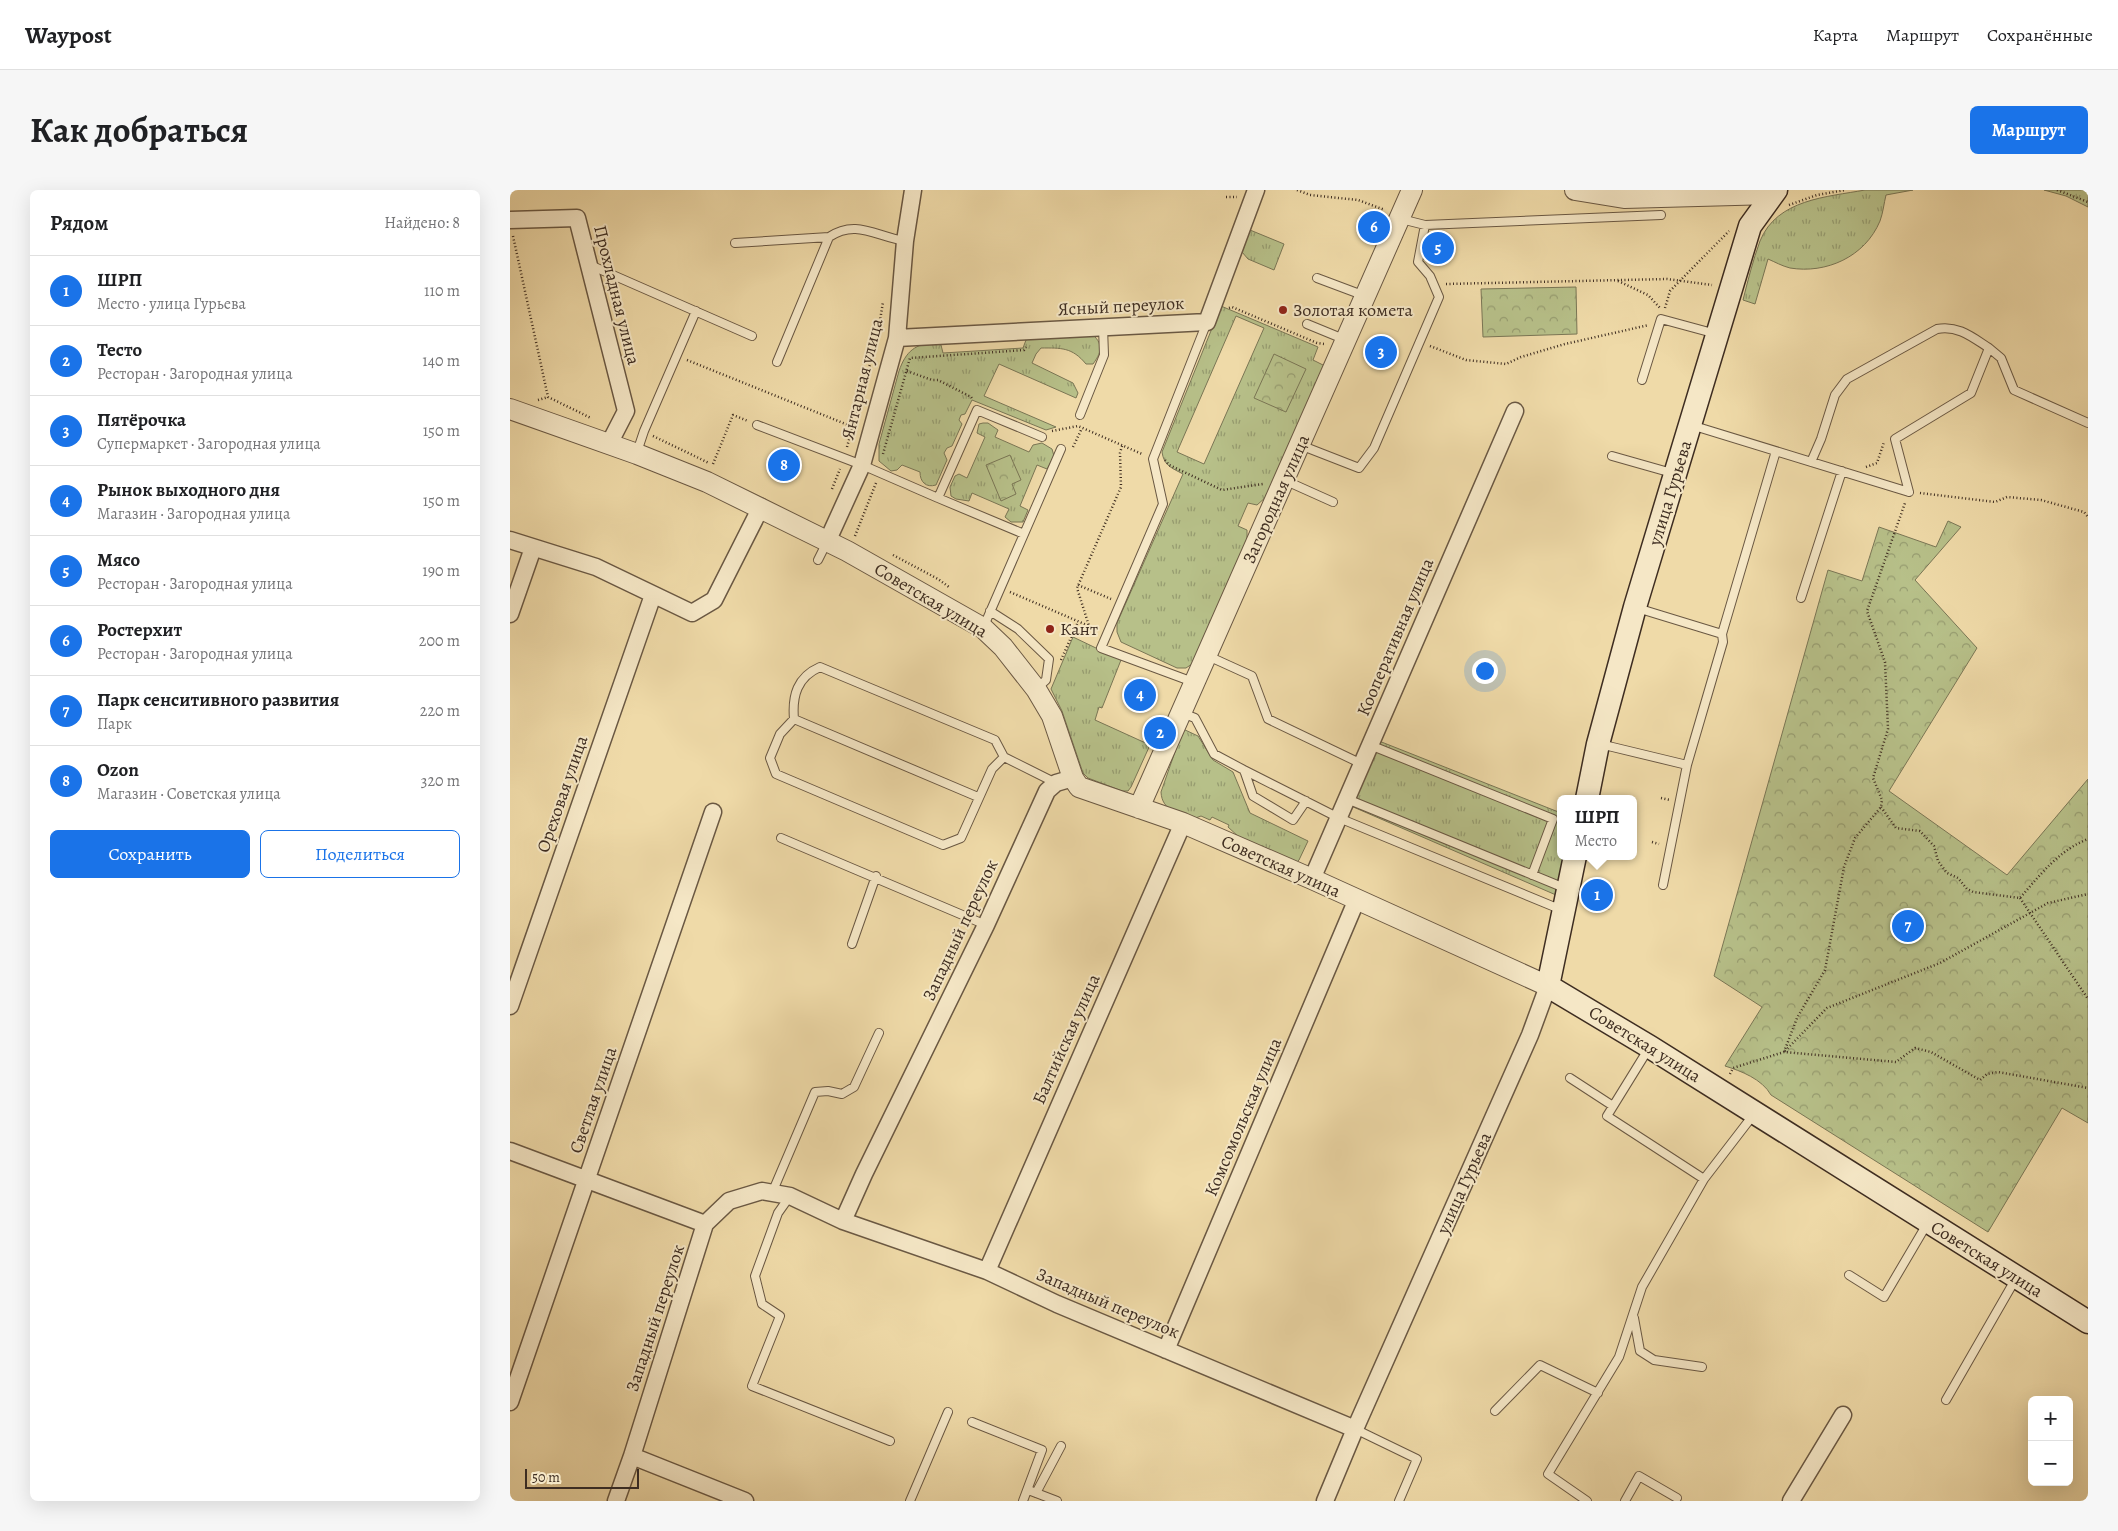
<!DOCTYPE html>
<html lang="ru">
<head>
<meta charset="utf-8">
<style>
	:root { --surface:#fff; --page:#f6f6f6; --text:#202124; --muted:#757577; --line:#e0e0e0; --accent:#1a73e8 }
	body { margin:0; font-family:Alegreya,serif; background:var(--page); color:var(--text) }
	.controls { position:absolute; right:15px; bottom:15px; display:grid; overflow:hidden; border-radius:8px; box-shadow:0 5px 20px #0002 }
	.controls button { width:45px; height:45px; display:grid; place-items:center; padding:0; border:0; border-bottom:1px solid var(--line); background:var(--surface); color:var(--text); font:25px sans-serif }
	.scale { position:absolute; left:15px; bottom:12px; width:114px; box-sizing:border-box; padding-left:5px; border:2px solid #3e2d21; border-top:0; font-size:14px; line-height:18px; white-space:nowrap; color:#3e2d21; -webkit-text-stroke:4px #f5e7c6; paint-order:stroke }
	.you { position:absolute; left:974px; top:480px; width:18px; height:18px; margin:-12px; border:4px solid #fff; border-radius:50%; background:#1a73e8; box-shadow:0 0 0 8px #1a73e833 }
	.badge { display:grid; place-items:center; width:32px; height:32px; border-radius:50%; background:var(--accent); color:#fff; font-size:16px; font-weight:700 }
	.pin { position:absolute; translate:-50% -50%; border:2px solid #fff; box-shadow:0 1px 5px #0006 }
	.popup { position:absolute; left:1047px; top:605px; width:80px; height:65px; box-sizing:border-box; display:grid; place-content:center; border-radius:8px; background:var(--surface); filter:drop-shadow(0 1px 4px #0005); font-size:16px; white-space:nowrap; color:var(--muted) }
	.popup b { font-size:19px; color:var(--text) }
	.popup::after { content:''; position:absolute; left:50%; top:100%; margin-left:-10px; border:10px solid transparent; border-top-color:var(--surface) }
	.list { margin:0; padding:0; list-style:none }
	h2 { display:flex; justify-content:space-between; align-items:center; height:65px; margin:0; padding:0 20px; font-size:21px }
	h2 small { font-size:16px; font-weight:400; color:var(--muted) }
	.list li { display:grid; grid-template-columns:32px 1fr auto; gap:15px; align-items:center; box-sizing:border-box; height:70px; padding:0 20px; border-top:1px solid var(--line) }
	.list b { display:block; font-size:19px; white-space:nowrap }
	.list p { margin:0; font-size:16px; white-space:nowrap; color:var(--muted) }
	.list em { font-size:16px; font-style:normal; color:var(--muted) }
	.actions { display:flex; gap:10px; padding:15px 20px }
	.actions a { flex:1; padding:11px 0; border:1px solid var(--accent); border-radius:8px; text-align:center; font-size:18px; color:var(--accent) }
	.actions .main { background:var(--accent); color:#fff }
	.map { position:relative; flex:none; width:1578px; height:1311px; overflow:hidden; border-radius:8px }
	header { display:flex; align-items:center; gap:30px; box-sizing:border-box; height:70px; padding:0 25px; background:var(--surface); border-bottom:1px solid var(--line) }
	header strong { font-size:24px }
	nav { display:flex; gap:28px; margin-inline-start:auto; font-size:18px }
	.intro { display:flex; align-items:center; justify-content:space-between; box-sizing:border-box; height:120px; padding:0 30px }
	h1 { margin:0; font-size:35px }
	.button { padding:12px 22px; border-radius:8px; background:var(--accent); color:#fff; font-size:18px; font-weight:700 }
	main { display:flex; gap:30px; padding:0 30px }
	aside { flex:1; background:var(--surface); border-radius:8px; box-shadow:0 5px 20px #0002 }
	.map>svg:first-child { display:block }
	.grass { fill:url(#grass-tufts); stroke:#7a7655; fill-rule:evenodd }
	.park { fill:url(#park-crowns); stroke:#7a7655 }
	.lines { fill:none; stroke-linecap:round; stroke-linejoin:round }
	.service-casing { stroke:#6a5843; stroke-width:10 }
	.minor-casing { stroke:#6a5843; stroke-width:19 }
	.tertiary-casing { stroke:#6a5843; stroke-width:22 }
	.secondary-casing { stroke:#3e2d21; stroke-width:25 }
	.path { stroke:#3e2d21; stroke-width:2.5; stroke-dasharray:1 2.5; stroke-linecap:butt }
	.service { stroke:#f5e7c6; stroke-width:8 }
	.minor { stroke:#f5e7c6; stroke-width:16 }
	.tertiary { stroke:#f5e7c6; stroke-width:20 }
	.secondary { stroke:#f5e7c6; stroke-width:22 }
	.poi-dot { fill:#8f2418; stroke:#f5e7c6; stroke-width:2 }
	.labels { text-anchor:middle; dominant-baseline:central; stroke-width:4; stroke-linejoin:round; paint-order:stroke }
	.street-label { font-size:18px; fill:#3e2d21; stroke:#f5e7c6 }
	.poi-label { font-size:18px; fill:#3e2d21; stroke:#f5e7c6; text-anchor:start }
</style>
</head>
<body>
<header>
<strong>Waypost</strong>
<nav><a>Карта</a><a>Маршрут</a><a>Сохранённые</a></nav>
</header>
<div class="intro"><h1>Как добраться</h1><a class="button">Маршрут</a></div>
<main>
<aside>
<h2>Рядом<small>Найдено: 8</small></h2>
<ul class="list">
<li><span class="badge">1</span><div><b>ШРП</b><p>Место · улица Гурьева</p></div><em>110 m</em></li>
<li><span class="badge">2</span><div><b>Тесто</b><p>Ресторан · Загородная улица</p></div><em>140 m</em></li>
<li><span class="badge">3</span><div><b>Пятёрочка</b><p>Супермаркет · Загородная улица</p></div><em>150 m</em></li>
<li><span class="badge">4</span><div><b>Рынок выходного дня</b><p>Магазин · Загородная улица</p></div><em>150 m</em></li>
<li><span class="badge">5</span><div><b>Мясо</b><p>Ресторан · Загородная улица</p></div><em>190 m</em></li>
<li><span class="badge">6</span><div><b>Ростерхит</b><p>Ресторан · Загородная улица</p></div><em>200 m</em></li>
<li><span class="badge">7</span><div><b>Парк сенситивного развития</b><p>Парк</p></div><em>220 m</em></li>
<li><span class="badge">8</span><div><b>Ozon</b><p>Магазин · Советская улица</p></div><em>320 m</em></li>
</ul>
<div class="actions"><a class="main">Сохранить</a><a>Поделиться</a></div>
</aside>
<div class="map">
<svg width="1578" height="1311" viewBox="0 0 1578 1311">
	<defs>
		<pattern id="grass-tufts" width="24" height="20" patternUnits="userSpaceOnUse" patternTransform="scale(1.25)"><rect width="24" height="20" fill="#b7c089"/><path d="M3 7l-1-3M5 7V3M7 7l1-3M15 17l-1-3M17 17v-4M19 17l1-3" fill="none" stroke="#969c70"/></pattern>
		<pattern id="park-crowns" width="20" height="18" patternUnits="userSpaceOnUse" patternTransform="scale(1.25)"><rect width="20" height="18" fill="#b7c089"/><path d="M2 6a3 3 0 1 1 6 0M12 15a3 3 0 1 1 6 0" fill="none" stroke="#969c70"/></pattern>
	</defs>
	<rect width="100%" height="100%" fill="#efdaa8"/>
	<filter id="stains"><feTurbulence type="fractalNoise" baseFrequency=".004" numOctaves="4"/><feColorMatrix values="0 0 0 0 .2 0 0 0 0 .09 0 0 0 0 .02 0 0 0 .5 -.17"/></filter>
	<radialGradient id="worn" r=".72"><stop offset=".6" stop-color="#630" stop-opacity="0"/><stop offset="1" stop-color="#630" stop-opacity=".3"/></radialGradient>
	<path class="grass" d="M1355,0H1403L1376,5C1374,13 1373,23 1370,31C1355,67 1316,84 1280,78C1272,76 1265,72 1258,69L1245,114L1233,110C1238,90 1243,70 1250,51C1267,9 1317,7 1355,0Z
		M1534,0H1573L1578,2V17L1556,6Z
		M740,40L774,54L764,80L738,69L732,62Z
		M711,116L808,157L803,170L815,176L756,307L747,315L738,313L728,336L737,340V350L682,474L676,478H667L611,452L607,442V433L673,284C662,278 654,276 652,262ZM726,126L754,138L694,274L667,262Z
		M583,145C594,155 591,163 583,174H576C562,157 551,158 531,158L526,164L522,173L563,193L568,203L566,208L489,174L474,206L546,237L536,240L462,210L455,224L451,225L449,230L452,234L442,256L437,258L434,263L437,270L426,295C416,298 410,292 410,282L392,275L387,280L381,281L369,271V254L389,181C396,161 405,154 426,152L431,155L433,163L513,158L516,150L522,147Z
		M473,233H478L488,240L485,247L519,262L523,255L532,253L542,259L544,266L537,279L527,275L510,316L518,320L513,332H501L495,327L499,319L462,303L459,311L446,309L441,306L440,297L445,286L449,284L457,288L475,247L467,243L469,234Z
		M563,447L611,470L592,518L589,517L585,530L640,555L621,597L618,601H612L578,588L573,583L552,521L541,499Z
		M673,539L688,546L703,570L723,582L740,623L798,651L789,670L786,673L730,648L718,637L719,635L702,627L700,630L691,626L683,629C668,622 652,621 651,602Z
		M869,551L1051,623V666H1054L1046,705L841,616Z"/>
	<path class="park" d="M1066,97L1067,144L973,147L971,99Z
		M764,164L796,179L776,222L744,208Z
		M500,265L511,290L502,294L506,304L491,311L476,275Z
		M1438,331L1451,337L1405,390L1467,458L1379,601L1497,685L1578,589V933L1552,918L1478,1042L1261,905C1252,889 1231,881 1215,876L1252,817L1204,786L1318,380L1352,391L1369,337L1426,357Z"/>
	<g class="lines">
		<g class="service-casing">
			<path id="service" d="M891,29L915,35L1151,25
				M225,53L319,47
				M80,75L242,146
				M807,88L855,106
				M797,134L836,150
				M1479,158L1491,168L1504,200L1578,233
				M267,172L319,47C346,29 365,46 395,51
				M1132,190L1151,129L1199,142
				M570,225L594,165L593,137
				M247,235L352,275L428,308L467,220L532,247
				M1181,235L1399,302
				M790,255L849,278L864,258L929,107L920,86L908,72L915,35
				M127,262L134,241L186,121
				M1102,266L1162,283
				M1301,272L1311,249L1325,205L1337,189L1427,139C1448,135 1462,147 1479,158L1461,203L1385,249L1399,302
				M774,290L823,312
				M428,308L514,344
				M308,370L317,352
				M1291,408L1332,281
				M1127,418L1212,444
				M480,421L508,439L539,469L536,490L526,499
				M474,436L551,259
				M698,466L742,486L758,529L852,574
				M683,492L591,458L653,314L643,269L697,132
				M672,523L685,528L704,564L734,580L829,628L1052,720
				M284,529C282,506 287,487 310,477L485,550L494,567L546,593
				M1090,554L1177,575
				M860,555L1043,629L1022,685
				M734,580L743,606L783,630L796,611
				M468,607L284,529L270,544L260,568L266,584L433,655L451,648L482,579L494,567
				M837,609L1057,699
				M271,648L476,735
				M1153,695L1177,575L1213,452L1212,444L1266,261
				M342,754L366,686
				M1139,858L1097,926L1194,989
				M1060,888L1103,916
				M262,1003L305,902L318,901L332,904L344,897L369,843
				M280,1006L268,1023L245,1086L252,1114L270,1126L242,1196L380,1251
				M1339,1085L1374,1107L1417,1034
				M1124,1128L1130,1161L1144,1170L1192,1177
				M1436,1210L1505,1090
				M985,1221L1030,1175L1088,1203
				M462,1232L532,1260L513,1311
				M845,1239L907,1269L889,1311
				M521,1301L547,1311
				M526,1303L551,1256
				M400,1311L438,1222
				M1077,1311L1038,1284L1109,1167L1132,1097L1194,989L1244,924
				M1115,1311L1129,1286L1167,1308"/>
		</g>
		<g class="minor-casing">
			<path id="minor" d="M0,30L67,28L116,221L99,254
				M387,148L697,132L746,0
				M0,350L86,377L182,423L204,410L251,317
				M317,352L352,275L387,148L395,51L403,0
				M0,424L23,358
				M802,689L1005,221
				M0,816L143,405
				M0,961L195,1034
				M333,1031L354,984L476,735L537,601L546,593L563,588
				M477,1081L673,633
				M656,1160L847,709
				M0,1212L203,622
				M106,1311L122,1266
				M235,1311L122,1266L195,1034L219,1011L252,1001L280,1006L333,1031L477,1081L547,1114L845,1239
				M815,1311L845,1239L1020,845L1038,796
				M1281,1311L1333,1225"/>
		</g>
		<g class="tertiary-casing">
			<path id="tertiary" d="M1065,0L1114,8L1262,4
				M0,219L127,264L197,292L337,361L473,438L493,457L526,499L542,526L563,588L569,597L673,633L802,689L1038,796
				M629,618L902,0"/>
		</g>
		<g class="secondary-casing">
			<path id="secondary" d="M1077,609L1088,554L1125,417L1240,36L1266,0
				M1065,666L1038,796L1140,857L1578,1132"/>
		</g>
		<path class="path" d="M787,0L800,5L848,10L875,20
			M1547,0L1578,12
			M716,7H727
			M1279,15L1307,5L1335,0
			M3,46L38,207L81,228
			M1108,91L1138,105L1151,119
			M936,94L1157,89L1202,95
			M719,118L722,117L807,153L814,154
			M1155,118L1160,101L1219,41
			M920,156L956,170L996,174L1011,167L1055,154L1139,135
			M177,170L343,237
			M397,181L422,190H428L461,207L463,210
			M28,210L38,207
			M542,241L568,236L632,264
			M143,246L199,273
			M337,257L367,149L373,112
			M563,257L572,238
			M373,264L400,168L514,160L516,157
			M655,270L659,275L712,300L753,294
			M203,274L223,225L238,231
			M1356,277L1367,273L1374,252
			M322,299L330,279
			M1410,303L1485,312L1497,307L1531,310L1574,322L1578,327
			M345,346L366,293
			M383,365L428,389L439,397
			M568,395L601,409
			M500,402L579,436L567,398L611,297L610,263L612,256
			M551,470L568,432
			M1151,608L1160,610
			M1371,617L1386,638L1410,641L1424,656L1428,671L1437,683L1448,688L1457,699L1463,702L1510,708C1530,685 1549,660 1578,649
			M1142,652L1149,654
			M1510,708L1578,809
			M1275,861L1317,818L1430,773L1538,713L1578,704
			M1274,862L1287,828L1315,780L1334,677L1345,648L1371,617L1372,610L1363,588L1378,539L1375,472L1357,421L1395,313
			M1220,884L1223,878L1274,862L1386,872L1405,858L1421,862L1470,890L1477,884L1488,882L1578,898"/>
		<use href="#service" class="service"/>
		<use href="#minor" class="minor"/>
		<use href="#tertiary" class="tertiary"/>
		<use href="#secondary" class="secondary"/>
	</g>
	<g class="poi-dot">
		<circle cx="773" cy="120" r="5"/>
		<circle cx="540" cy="439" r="5"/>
	</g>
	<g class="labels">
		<g class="street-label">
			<text transform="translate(107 105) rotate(76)">Прохладная улица</text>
			<text transform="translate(611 116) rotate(-3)">Ясный переулок</text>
			<text transform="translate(352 189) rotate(-76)">Янтарная улица</text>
			<text transform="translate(1160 303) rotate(-73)">улица Гурьева</text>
			<text transform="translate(766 309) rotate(-66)">Загородная улица</text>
			<text transform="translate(421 410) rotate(31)">Советская улица</text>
			<text transform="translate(885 447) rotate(-67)">Кооперативная улица</text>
			<text transform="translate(52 604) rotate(-71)">Ореховая улица</text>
			<text transform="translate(771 676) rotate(24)">Советская улица</text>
			<text transform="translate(450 740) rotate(-65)">Западный переулок</text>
			<text transform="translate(556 849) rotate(-66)">Балтийская улица</text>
			<text transform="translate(1135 854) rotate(32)">Советская улица</text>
			<text transform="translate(83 910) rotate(-71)">Светлая улица</text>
			<text transform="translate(733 927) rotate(-67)">Комсомольская улица</text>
			<text transform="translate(954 993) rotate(-66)">улица Гурьева</text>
			<text transform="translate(1477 1069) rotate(32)">Советская улица</text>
			<text transform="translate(598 1113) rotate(23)">Западный переулок</text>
			<text transform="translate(145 1128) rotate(-72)">Западный переулок</text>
		</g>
		<g class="poi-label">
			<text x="783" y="120">Золотая комета</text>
			<text x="550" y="439">Кант</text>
		</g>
	</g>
	<rect width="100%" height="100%" filter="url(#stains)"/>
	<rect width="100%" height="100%" fill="url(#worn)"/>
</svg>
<div class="controls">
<button>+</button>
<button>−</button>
</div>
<div class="scale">50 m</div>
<div class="you"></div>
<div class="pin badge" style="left:1087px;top:705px">1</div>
<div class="popup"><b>ШРП</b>Место</div>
<div class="pin badge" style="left:650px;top:543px">2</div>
<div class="pin badge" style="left:871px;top:162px">3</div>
<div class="pin badge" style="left:630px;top:505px">4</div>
<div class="pin badge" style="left:928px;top:58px">5</div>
<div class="pin badge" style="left:864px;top:37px">6</div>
<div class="pin badge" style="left:1398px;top:736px">7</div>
<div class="pin badge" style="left:274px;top:275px">8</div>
</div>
</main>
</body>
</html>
